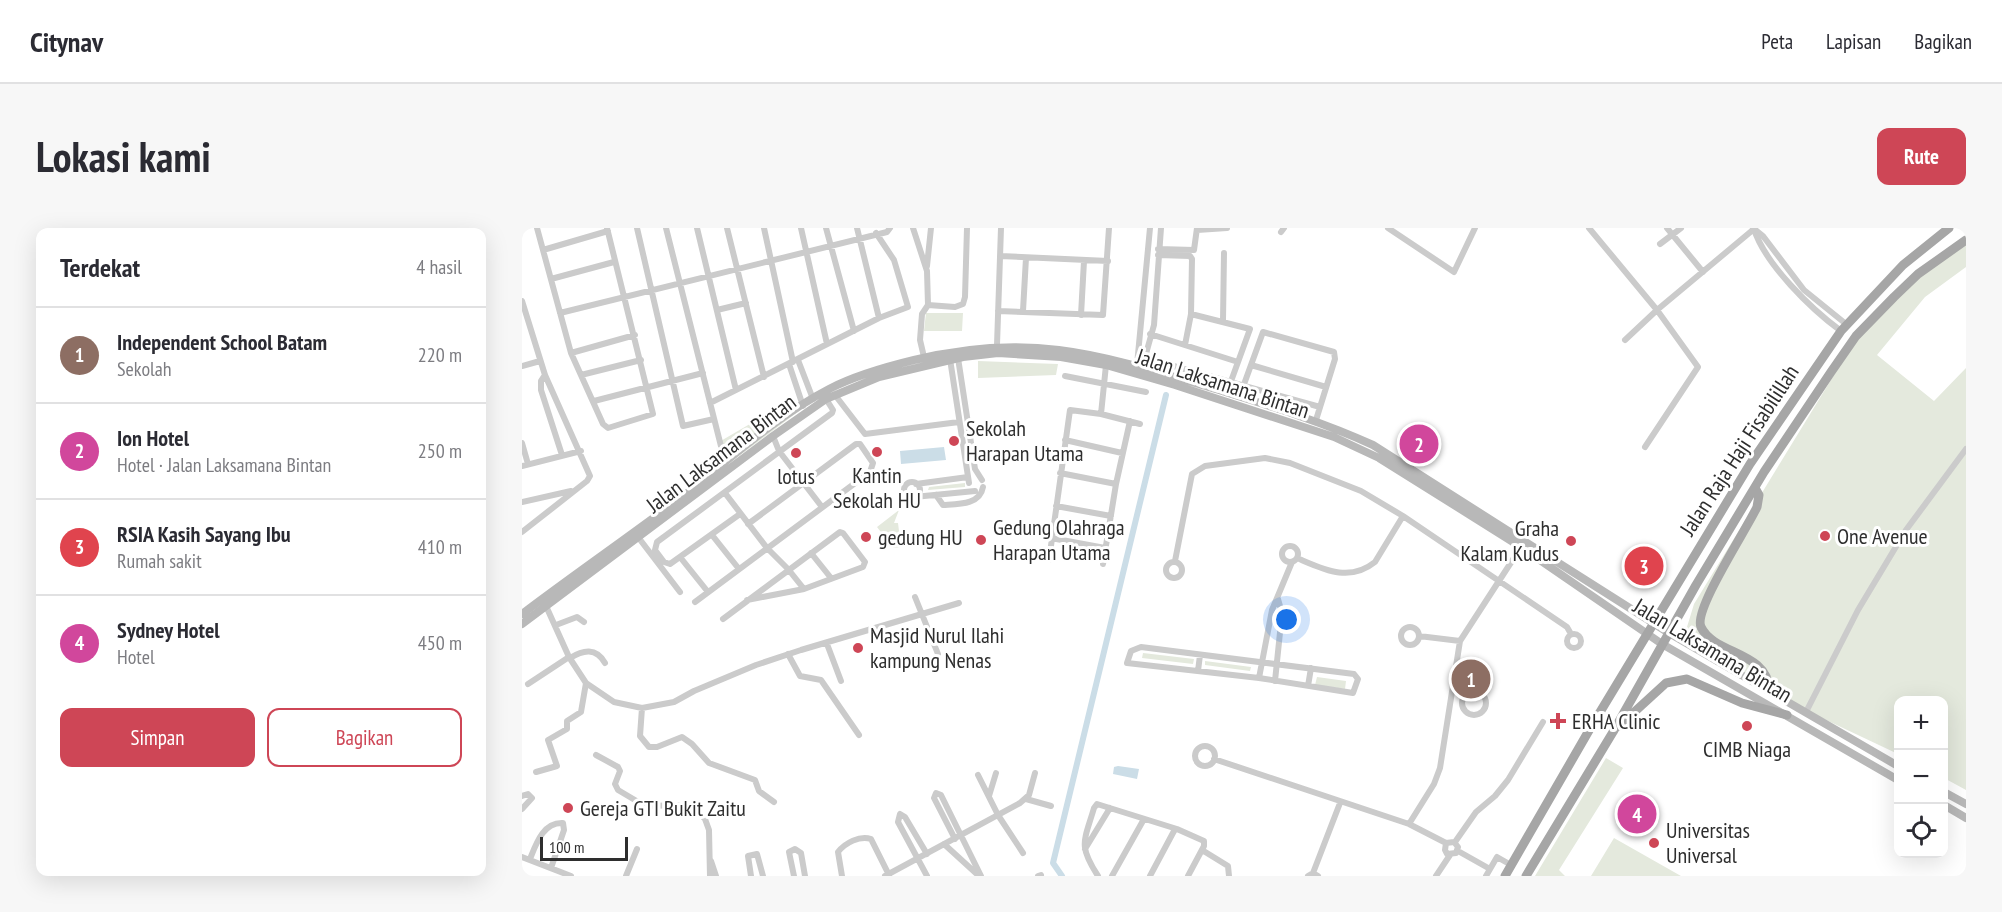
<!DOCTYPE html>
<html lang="id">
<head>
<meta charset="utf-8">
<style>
	:root { --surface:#fff; --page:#f7f7f7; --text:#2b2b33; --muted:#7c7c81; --line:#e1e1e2; --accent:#ce4656 }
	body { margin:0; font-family:"PT Sans Narrow",sans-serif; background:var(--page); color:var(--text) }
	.controls { position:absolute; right:18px; bottom:18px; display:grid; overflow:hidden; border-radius:12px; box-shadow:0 6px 24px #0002 }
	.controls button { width:54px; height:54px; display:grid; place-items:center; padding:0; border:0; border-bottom:2px solid var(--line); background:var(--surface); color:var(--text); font:30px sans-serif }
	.scale { position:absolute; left:18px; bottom:15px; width:88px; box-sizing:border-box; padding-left:6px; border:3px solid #2e2e2e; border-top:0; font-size:16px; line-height:21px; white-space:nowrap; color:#2e2e2e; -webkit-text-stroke:4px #fff; paint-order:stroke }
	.you { position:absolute; left:765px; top:392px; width:21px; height:21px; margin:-15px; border:4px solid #fff; border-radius:50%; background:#1a73e8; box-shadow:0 0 0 9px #1a73e833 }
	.badge { display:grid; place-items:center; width:39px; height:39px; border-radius:50%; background:var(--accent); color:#fff; font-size:20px; font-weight:700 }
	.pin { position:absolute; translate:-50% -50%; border:3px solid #fff; box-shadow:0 2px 6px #0006 }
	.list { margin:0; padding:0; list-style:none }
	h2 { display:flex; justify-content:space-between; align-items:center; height:78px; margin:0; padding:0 24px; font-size:26px }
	h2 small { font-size:20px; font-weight:400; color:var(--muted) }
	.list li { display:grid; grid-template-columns:39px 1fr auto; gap:18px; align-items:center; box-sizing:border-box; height:96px; padding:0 24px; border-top:2px solid var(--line) }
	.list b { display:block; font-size:22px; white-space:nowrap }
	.list p { margin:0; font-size:20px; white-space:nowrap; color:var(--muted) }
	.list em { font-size:20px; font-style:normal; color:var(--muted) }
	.actions { display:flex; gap:12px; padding:18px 24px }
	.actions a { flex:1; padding:14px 0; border:2px solid var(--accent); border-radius:12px; text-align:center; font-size:21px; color:var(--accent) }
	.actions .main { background:var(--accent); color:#fff }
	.icon { flex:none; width:33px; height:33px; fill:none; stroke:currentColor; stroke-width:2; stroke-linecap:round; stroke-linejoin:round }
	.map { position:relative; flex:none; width:1444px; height:648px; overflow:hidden; border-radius:12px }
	header { display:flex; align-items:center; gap:36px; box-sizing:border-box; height:84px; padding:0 30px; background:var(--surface); border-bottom:2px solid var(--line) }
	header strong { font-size:28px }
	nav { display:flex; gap:33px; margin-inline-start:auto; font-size:21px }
	.intro { display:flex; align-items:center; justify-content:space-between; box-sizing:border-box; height:144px; padding:0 36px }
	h1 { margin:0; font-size:42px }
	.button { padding:15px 27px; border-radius:12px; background:var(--accent); color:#fff; font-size:21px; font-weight:700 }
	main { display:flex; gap:36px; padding:0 36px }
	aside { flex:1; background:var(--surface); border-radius:12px; box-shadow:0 6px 24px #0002 }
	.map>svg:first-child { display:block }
	.green { fill:#e4e9dd }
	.water { fill:#cbdde7 }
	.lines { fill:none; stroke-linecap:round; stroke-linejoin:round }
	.canal { stroke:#cbdde7; stroke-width:6 }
	.minor { stroke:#cbcbcb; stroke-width:6 }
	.secondary { stroke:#b8b8b8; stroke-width:8 }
	.primary { stroke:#a6a6a6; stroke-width:9 }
	.poi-dot { fill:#ce4656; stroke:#fff; stroke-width:2 }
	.labels { text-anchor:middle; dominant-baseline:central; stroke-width:6; stroke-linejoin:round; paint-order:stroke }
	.street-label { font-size:22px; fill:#2e2e2e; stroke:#fff }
	.poi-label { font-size:22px; fill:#2e2e2e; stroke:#fff; text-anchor:start }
</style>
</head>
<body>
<header>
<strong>Citynav</strong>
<nav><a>Peta</a><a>Lapisan</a><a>Bagikan</a></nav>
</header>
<div class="intro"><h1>Lokasi kami</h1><a class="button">Rute</a></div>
<main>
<aside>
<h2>Terdekat<small>4 hasil</small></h2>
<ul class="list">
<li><span class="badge" style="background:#8d6e63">1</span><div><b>Independent School Batam</b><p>Sekolah</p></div><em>220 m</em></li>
<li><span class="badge" style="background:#d1479c">2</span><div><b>Ion Hotel</b><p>Hotel · Jalan Laksamana Bintan</p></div><em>250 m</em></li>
<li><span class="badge" style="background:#e0444e">3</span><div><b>RSIA Kasih Sayang Ibu</b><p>Rumah sakit</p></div><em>410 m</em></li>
<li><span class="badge" style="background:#d1479c">4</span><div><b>Sydney Hotel</b><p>Hotel</p></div><em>450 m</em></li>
</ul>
<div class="actions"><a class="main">Simpan</a><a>Bagikan</a></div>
</aside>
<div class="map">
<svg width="1444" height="648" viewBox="0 0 1444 648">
	<rect width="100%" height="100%" fill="#fff"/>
	<path class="green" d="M1444,8V39L1403,69L1355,127L1412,173L1444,140V562L1422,550V472H1376V526L1285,483L1183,428L1165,399L1172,376L1334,111L1352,90Z
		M404,85H441L440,103H402Z
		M456,133L536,136L534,147L456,150Z
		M271,171L277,183L205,237L197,214Z
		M443,255V259L406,262L407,259Z
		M377,282L372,295H376L379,319L371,320L355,299Z
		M621,425L672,431L671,436L620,430Z
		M683,433L729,439L728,443L683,437Z
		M795,449L824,453L823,461L793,457Z
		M1084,530L1101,540L1037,642L1043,648H1013Z
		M1092,610L1159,648H1069Z"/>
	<path class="water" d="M422,219L424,232L379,236L378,223Z
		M596,538L617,541L615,551L591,546L592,539Z"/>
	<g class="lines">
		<path class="canal" d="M540,648L531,635L644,167"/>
		<path class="minor" d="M15,0L49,125L81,196L86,200L131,186L85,0
			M115,0L161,198L192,191
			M144,0L203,234
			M175,0L214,162
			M205,0L242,149
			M242,0L271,134
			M279,0L305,116
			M304,0L332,103
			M335,0L357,90
			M391,0L405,43L406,77L400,86L398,112L402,129
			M866,0L932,44L953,0
			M1067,0L1135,82L1176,139L1123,219
			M1145,0L1181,44
			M1231,0L1241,8L1282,62L1324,96
			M1232,1C1243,36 1289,81 1319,103
			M675,2L705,0
			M759,4L762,0
			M1138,16L1159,0
			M636,21L672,22L675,0
			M21,22L86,3
			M636,27L668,28L670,31L669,86L663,117
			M478,28L586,33
			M405,38L409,0
			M29,51L92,34
			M0,73L23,147L68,248L65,253L0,304
			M406,77L433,79L441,76L443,69L445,0
			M195,82L224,75
			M476,83L581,87L587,0
			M501,83L504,30
			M38,85L365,4L368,0
			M669,86L728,101L708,156
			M559,87L562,33
			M701,93L702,25
			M628,106L716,134
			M1103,112L1135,82L1232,1
			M475,117L479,0
			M49,125L113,107
			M436,130L453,241L460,252
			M623,130L798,179
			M428,131L447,255
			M276,132L291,171
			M622,133L632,97L639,0
			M267,136L281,178
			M615,137L628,0
			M729,137L804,159
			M0,138L18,133
			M23,147L19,153V162L40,227
			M59,147L119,132
			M543,148L624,164
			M721,159L741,104L812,124L813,131L794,192
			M313,167L343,206L437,194
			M72,173L181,145
			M188,175L357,90L386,79L372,32L354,5
			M579,186L584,137
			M251,208L257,223L300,279
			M543,212L600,225
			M0,215L6,236
			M0,238L59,223
			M538,245L594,256
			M382 262a8 8 0 1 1 16 0a8 8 0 1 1-16 0Z
			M394,256L446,249
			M203,265L245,320L266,341L282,361
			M414,267L421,277C436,276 458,277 461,259
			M392,269L453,263
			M0,274L49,263
			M534,278L589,288
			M218,286L148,336L142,334L133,322L135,314L310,185L311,182L304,171
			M190,307L217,341
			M116,309L158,364
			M529,310L583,320
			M760 326a8 8 0 1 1 16 0a8 8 0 1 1-16 0Z
			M289,325L309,350
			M158,329L186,364
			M775,330C801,341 827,355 853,334L881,288
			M527,332L548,182L579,186L618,196
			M653,333L670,246L683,238L743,230L768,235L839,263L881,288L1045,399L1049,406
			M644 342a8 8 0 1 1 16 0a8 8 0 1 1-16 0Z
			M581,336L594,256L608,193
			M393,369L416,426
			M173,374L348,244L351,235L338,216H334L226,296
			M24,378L47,429L64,455L92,474L120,480L152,474L172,463L234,437L279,422L437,375
			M201,391L318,304L321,305L343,334L341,339L282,361L225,372
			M34,397L55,389L62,394
			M879 408a9 9 0 1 1 18 0a9 9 0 1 1-18 0Z
			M1045 413a7 7 0 1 1 14 0a7 7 0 1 1-14 0Z
			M897,408L938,413
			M305,416L319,453
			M619,419L832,446L836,451L831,465L737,450L605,435L609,423Z
			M266,426L278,448L299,452L337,507
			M48,430C61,422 74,419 83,435
			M676,443L678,427
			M737,450L750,382L770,334
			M753,453L760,385L756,371
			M6,456L47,429
			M786,458L789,440
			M940 475a12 12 0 1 1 24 0a12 12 0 1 1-24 0Z
			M120,480L118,508L127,519H135L160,509L170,516L187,535L233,552L237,563L252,574
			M1284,484L1336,382L1384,302L1444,221
			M673 528a10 10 0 1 1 20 0a10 10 0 1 1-20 0Z
			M74,527L96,539L98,543L93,556L96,562L123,578L164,577L175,583L183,591L187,602L188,648
			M692,531L887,596L924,615L932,614L936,619L934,625L925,626L923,622L924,615
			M14,544L35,538L26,512L45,501V493L59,484L64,455
			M456,547L476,587L501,625
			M0,568L6,566L10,570L0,581
			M467,568L474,545
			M504,571L529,578
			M887,596L912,556L918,540L938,413L1001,316
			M433,611L412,570L414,565L419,567L459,648
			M933,614L954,584L973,568L986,552L1021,494
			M422,616L457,648
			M563,621L588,580
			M680,622L706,638L707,648
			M936,623L968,641
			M405,626L383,589L378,586L376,594L405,648
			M0,629L49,648
			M8,631C14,616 21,594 41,595L42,602L29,640
			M189,633L194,648
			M791,645L818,575
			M104,648L115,621
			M229,648L226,628L235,626L241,648
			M272,648L267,624L273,621L279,625L283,648
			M320,648L316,624C323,615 338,607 349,611L367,647
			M363,648L498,575L507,567L513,545
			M516,648L519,647
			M576,648C556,617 562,614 572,580L575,576L655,601L682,613V618L666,648
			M590,648L622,591
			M628,648L652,603
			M786,648L791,645L796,648
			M914,648L928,627
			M964,648L975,629L989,637"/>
		<path class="secondary" d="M0,386C54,345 111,306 165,265C210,229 255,188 307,161C334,147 363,139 392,132C509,103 579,127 690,160C745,177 799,193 851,217L1147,405L1376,538
			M0,396L251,208L304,171L357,149L441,129L476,125L539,129L584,137L653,157L812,209L857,230L999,319L1140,416L1376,552
			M1422,564L1444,576
			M1422,577L1444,590"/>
		<path class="primary" d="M1233,260L1237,267L1235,279C1225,301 1171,382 1179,399C1192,427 1246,423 1247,462
			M1097,498L1144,455L1165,451L1220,475L1265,487
			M983,648L1069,499L1228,236L1319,103L1381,37L1427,0
			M1004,648L1091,504L1174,357L1242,244L1309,144L1334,108L1372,69L1396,46L1444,12"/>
	</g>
	<g class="poi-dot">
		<circle cx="432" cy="213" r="6"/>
		<circle cx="355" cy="224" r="6"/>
		<circle cx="274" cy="225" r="6"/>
		<circle cx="1303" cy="308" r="6"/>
		<circle cx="344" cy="309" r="6"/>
		<circle cx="459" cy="312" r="6"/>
		<circle cx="1049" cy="313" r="6"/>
		<circle cx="336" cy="420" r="6"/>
		<path d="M1033 484h6v6h6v6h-6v6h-6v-6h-6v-6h6z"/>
		<circle cx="1225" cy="498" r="6"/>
		<circle cx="46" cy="580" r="6"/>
		<circle cx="1132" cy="615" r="6"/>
	</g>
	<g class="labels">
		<g class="street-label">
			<text transform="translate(701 155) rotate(18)">Jalan Laksamana Bintan</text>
			<text transform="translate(1217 222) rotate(-57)">Jalan Raja Haji Fisabilillah</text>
			<text transform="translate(199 225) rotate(-37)">Jalan Laksamana Bintan</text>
			<text transform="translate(1191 422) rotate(31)">Jalan Laksamana Bintan</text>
		</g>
		<g class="poi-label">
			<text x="444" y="200">Sekolah<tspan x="444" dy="25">Harapan Utama</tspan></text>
			<text x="355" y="247" text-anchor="middle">Kantin<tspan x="355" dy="25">Sekolah HU</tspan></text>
			<text x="274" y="248" text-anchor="middle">lotus</text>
			<text x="471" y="299">Gedung Olahraga<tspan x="471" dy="25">Harapan Utama</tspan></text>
			<text x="1037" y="300" text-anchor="end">Graha<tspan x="1037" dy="25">Kalam Kudus</tspan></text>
			<text x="1315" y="308">One Avenue</text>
			<text x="356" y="309">gedung HU</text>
			<text x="348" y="407">Masjid Nurul Ilahi<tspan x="348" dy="25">kampung Nenas</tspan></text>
			<text x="1050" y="493">ERHA Clinic</text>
			<text x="1225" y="521" text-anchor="middle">CIMB Niaga</text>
			<text x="58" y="580">Gereja GTI Bukit Zaitu</text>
			<text x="1144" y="602">Universitas<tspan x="1144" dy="25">Universal</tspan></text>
		</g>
	</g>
</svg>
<div class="controls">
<button>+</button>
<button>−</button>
<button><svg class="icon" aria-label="locate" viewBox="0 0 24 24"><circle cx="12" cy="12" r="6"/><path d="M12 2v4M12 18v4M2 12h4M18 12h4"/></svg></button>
</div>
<div class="scale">100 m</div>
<div class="you"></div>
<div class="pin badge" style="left:949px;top:451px;background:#8d6e63">1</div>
<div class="pin badge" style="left:897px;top:216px;background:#d1479c">2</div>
<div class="pin badge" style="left:1122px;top:338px;background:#e0444e">3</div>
<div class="pin badge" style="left:1115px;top:586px;background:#d1479c">4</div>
</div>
</main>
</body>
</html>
